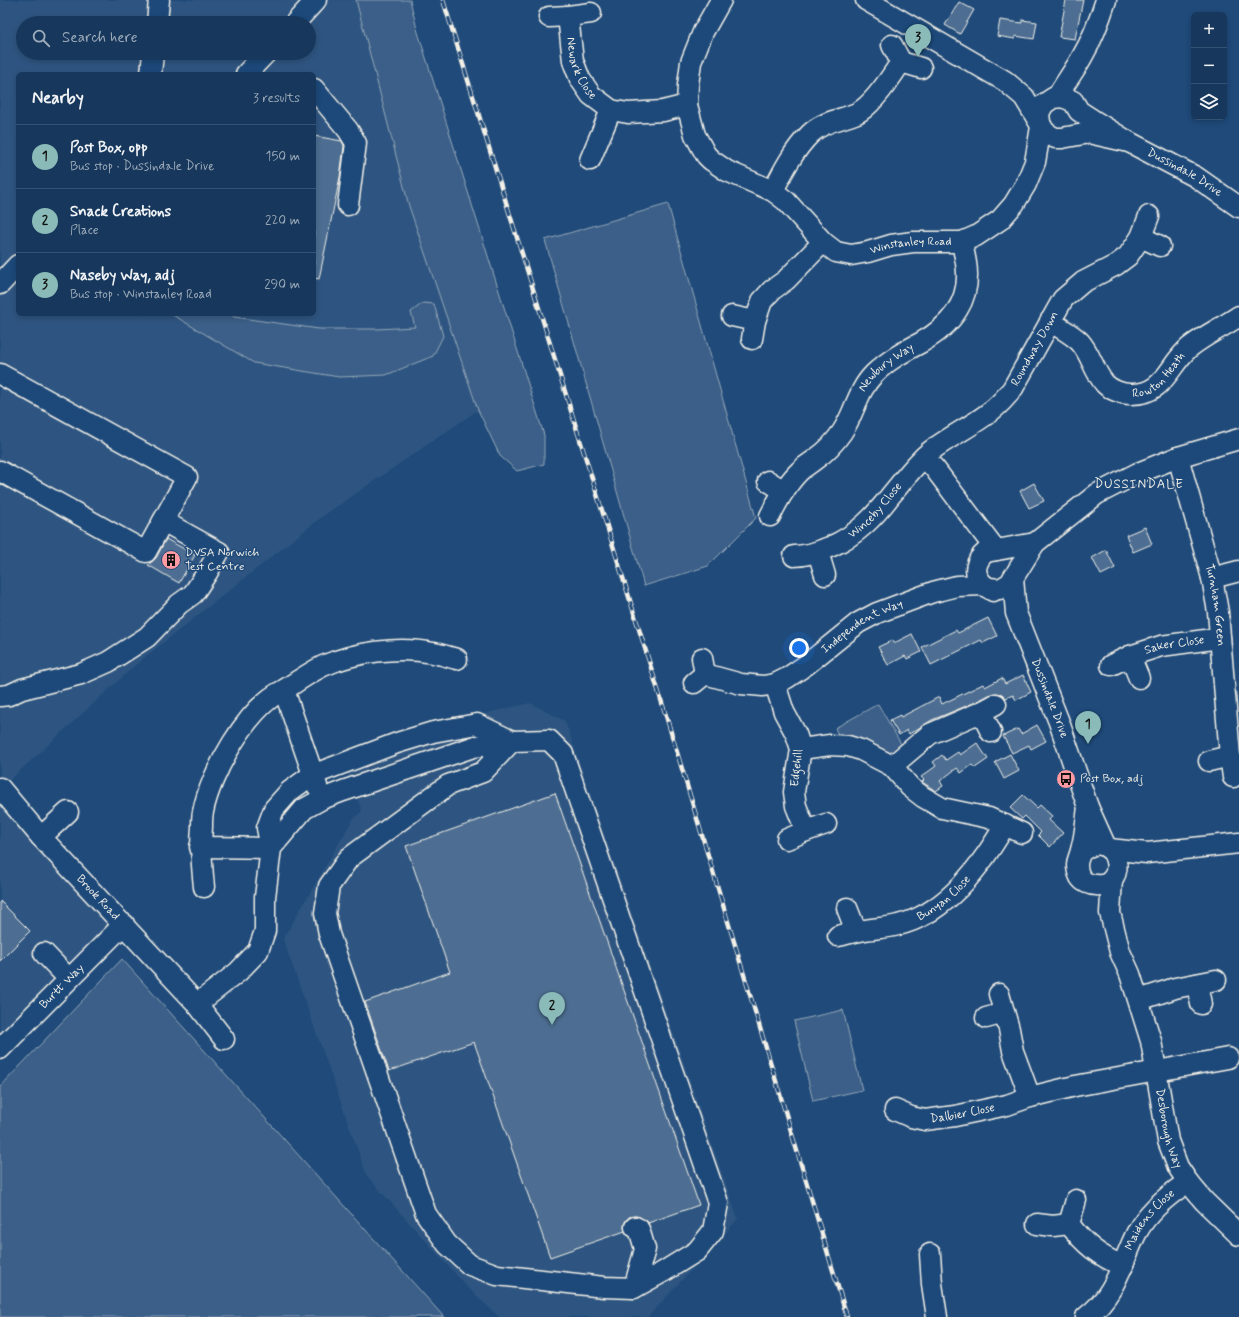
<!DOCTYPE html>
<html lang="en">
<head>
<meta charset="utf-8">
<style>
	:root { --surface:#17385c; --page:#244365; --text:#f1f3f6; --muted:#9eacbb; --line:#365272; --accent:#8bbbb9 }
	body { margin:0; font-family:Mynerve,sans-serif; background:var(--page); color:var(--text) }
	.controls { position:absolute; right:12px; top:12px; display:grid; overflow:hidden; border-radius:6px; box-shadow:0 2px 6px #0003 }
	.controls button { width:36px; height:36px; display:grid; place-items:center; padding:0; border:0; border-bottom:1px solid var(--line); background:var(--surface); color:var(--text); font:20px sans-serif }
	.you { position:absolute; left:799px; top:648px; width:14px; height:14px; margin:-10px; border:3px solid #fff; border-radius:50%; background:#1a73e8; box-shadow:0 0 0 6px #1a73e833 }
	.badge { display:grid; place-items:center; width:26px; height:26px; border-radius:50%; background:var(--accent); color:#111; font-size:13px; font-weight:700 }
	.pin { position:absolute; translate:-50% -33px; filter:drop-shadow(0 1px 2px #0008) }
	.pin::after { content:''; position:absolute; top:21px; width:14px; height:12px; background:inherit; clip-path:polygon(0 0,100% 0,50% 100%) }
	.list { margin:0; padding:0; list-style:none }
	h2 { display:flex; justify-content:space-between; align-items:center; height:52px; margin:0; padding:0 16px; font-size:17px }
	h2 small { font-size:13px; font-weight:400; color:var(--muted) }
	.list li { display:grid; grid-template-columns:26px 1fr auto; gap:12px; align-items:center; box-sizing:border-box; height:64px; padding:0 16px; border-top:1px solid var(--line) }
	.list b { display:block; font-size:15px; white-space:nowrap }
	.list p { margin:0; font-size:13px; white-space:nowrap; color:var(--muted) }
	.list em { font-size:13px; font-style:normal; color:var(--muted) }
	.icon { flex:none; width:22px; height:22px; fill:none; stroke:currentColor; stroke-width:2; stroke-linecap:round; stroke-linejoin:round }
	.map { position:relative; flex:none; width:1239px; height:1317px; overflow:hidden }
	.search { position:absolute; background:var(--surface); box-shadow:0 2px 6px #0003; left:16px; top:16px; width:300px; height:44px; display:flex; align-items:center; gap:10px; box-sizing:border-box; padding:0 14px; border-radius:22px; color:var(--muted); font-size:15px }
	.panel { position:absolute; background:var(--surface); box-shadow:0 2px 6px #0003; left:16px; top:72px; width:300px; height:244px; border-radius:6px }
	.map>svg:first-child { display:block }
	.built { fill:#2d5581; fill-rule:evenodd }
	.green { fill:#3a5f88; stroke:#97a8b8 }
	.building { fill:#4d6e92; stroke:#f4f1e8 }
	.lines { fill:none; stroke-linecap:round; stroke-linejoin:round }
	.minor-casing { stroke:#f4f1e8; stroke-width:23 }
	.minor { stroke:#1f4a7a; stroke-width:20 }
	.rail-casing { stroke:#f4f1e8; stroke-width:4.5 }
	.rail { stroke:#1f4a7a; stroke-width:3; stroke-dasharray:9; stroke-linecap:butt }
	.labels { text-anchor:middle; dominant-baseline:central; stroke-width:3; stroke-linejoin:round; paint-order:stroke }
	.street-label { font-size:12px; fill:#f4f1e8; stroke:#1f4a7a }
	.poi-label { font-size:12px; fill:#f4f1e8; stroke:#1f4a7a; text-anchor:start }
	.neighbourhood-label { font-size:13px; letter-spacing:1px; fill:#f4f1e8; stroke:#1f4a7a }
</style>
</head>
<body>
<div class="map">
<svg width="1239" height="1317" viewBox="0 0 1239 1317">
	<rect width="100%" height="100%" fill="#1f4a7a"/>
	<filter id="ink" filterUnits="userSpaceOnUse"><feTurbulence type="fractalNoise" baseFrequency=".025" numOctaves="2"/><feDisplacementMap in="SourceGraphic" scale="8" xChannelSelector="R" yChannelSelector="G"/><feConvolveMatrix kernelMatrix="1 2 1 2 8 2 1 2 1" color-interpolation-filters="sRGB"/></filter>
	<g filter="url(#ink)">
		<path class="built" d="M0,0H410L417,29L544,435V464L517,471L500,456L478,410L323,516L140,661L0,789L117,924L0,1040ZM23,23H309V53H23ZM18,74H314V314H18Z
			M530,703L565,721L738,1219L649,1316L647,1317H499L468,1288L367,1176L283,939L353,819L362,811L340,755L394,735Z"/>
		<path class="green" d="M356,0H410L417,29L544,435V464L517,471L500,456L478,410L409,206Z
			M668,204L756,518L708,566L644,586L545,240Z
			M423,303L434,304L443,336L433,356L386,375L339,377L254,363L171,314H232L234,317L319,329H377L415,327L411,312Z
			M878,704L904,749L890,756L839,737L835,728Z
			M122,959L444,1317H0V1087Z
			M843,1010L862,1090L813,1101L794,1021Z"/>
		<path class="building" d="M1066,0H1083L1075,39L1059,37Z
			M959,2L974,10L960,34L945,25Z
			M1000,20L1022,23V20L1037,22L1034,39L1015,36V39L997,36Z
			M314,136L342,141L344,146L340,177L319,279L314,278Z
			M1034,483L1044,501L1029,508L1020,491Z
			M1145,527L1152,544L1133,552L1126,535Z
			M166,539L195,555L179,583L148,565L156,558Z
			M1106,550L1115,568L1101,575L1092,558Z
			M988,618L997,636L983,643L981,640L931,665L922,647L956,630L958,633Z
			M912,634L921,652L907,659L905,656L888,665L878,647L893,640L894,643Z
			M1023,675L1031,692L1016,700L1013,695L1006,698L1002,694L996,693L991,694L976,702L932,720L909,734L907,730L899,735L890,720L900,715L901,717L939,697L942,704L983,684L985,687L1002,678L1005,684Z
			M1037,725L1046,741L1031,749L1029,745L1012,753L1003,736L1018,729L1021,734Z
			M977,743L988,759L975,768L972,765L961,773L957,768L940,781L943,786L936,791L922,782L924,780L921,777L936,766L933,762L942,755L946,760L958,752L960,755Z
			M1010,754L1019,771L1004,779L995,762Z
			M555,793L699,1205L648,1223L640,1217L634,1216L629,1217L625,1222L624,1227L625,1231L550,1257L474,1042L389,1071L365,1002L450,972L406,846Z
			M1023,795L1037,808L1040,805L1052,816L1049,820L1063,833L1050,847L1038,835L1041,832L1025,816L1022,819L1010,808Z
			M0,901L30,931L0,961Z"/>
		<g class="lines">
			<g class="minor-casing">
				<g id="minor">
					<path id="s1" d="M721,0L703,32L691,62L688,85L687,105L695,135L706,155L711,160L727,171L773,191L786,201L823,242L836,252L851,255L868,252L891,245L913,242H962L976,236L1000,220L1014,204L1026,184L1035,162L1041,127"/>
					<path d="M866,0L1005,81L1024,97L1045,132L1055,138H1062L1089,133L1129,142"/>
					<path id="s2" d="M591,13L568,16L573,61L580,79L591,95L611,110L628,113L663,111L687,105"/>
					<path d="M549,17L568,16"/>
					<path d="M157,23L159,0"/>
					<path d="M295,23L316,0"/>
					<path d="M892,45L901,62"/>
					<path d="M151,74L153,53"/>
					<path d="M246,74L266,53"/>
					<path d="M314,89L348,130L356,143L348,205"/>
					<path d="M1057,97C1065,83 1074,71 1082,57C1092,40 1100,19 1106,0"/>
					<path id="s3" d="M1040,123L1039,113L1044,104L1053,98L1062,97L1073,101L1079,111L1093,120L1129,142L1196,177L1239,207"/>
					<path d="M590,160L611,110"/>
					<path d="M773,191C783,171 794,150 810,134C823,121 841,120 857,113C872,106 892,76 901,62L921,68"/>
					<path d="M1141,237L1160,246"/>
					<path d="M0,284L18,265"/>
					<path d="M732,316L755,321"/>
					<path id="s4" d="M1050,321C1060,328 1072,334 1080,342C1091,354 1094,372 1105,384C1111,390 1122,394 1130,394C1165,395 1168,365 1190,347C1205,335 1223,327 1239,316"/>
					<path d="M752,339L755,321L762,301L772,290L786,280L823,242"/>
					<path d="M0,374L187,477L146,552L0,471"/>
					<path d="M924,457L935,469L996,550"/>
					<path id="s5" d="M1178,457L1212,578L1218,612L1230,756L1233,777"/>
					<path d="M768,481L784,491"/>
					<path id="s6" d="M770,516C778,500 788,481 802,469C807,465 812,462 817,458C827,451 835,442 842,432C855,413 857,391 874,374C888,360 905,351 922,342C952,325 972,299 966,263C965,256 963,249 962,242"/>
					<path d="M818,552L825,575"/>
					<path id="s7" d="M794,556C808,556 819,551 832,546C858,534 874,517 891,495C904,480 915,463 932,450C960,429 992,418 1013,388L1063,299L1083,282L1116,265L1128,256L1141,237L1149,216"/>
					<path id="s8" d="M1013,578L1016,613L1059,722L1088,807L1106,847"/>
					<path d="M1212,578L1239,571"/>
					<path d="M989,588L1000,589L1010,583L1035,543L1097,494L1138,473L1178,457L1239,439"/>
					<path d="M993,591C989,588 985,587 982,583C972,573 976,560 986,552L1035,543"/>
					<path d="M1130,656L1139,678"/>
					<path d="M702,658L705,674"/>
					<path id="s9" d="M1111,665L1130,656L1161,646L1220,638"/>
					<path id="s10" d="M694,683L705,674L741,684L763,686L775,684L787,678L806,665L858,623L877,613L933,592L957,586L984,585"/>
					<path d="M775,684L784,712L796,734L801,749L794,792L796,806L806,831L826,824"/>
					<path d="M284,690C296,682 309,673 323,666C355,652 398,646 433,653C441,654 449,657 457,659"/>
					<path d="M0,696L9,695L22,689L81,674L108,662L147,637L179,604L193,594L207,573L219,552L163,521"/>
					<path d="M981,712L991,732"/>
					<path d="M512,741L483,772L448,785L349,858L329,886L325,913L329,934L426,1214L447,1244L470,1265L497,1275L604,1287L634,1288L645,1249L639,1229L635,1227"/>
					<path d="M801,749L830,745L848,746L861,750L892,766L910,787L923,797L942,808L989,818L1022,833"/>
					<path d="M1209,761L1230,756"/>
					<path d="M892,766L930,734L981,712L996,704"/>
					<path id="s11" d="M0,788L41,837L197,1004L224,1039"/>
					<path d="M41,837L68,812"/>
					<path d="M787,839L806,831"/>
					<path d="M200,847L271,848L304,809L322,799L343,791L473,747L512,741L549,740L563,754L718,1203L713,1231L697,1251L663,1272L634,1288"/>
					<path d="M1109,849L1147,853L1239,843"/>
					<path d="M1081,852C1118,823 1131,889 1096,885C1090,885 1083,882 1080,877C1078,873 1077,869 1077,865C1077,859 1080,856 1081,850C1085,836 1086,822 1088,807"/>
					<path id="s12" d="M1112,879L1110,913L1120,952L1130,974L1151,1041L1168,1141L1178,1167L1188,1182L1204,1201L1239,1235"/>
					<path d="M204,887C202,867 200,848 202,827C202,822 202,816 203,812C210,774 248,706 284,690L317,786"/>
					<path d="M847,908L856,931"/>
					<path id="s13" d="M838,936C847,934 856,931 865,930C876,928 887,928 898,925C946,914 982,865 1005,825"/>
					<path d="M44,953L69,979"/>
					<path d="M1197,984L1201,1004"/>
					<path d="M999,994L1009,1029L1013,1051L1030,1097"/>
					<path d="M1139,1000L1175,988L1216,980"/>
					<path d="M197,1004L238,972L258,951L265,931V897L271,848L267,828L274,809L290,791L312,775L397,743L433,732L477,724L512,741"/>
					<path d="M986,1018L1004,1013"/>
					<path id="s14" d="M0,1049L124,924"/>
					<path id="s15" d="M895,1110L911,1117L925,1120L955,1116L1007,1105L1030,1097L1075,1086L1228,1058"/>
					<path d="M1076,1200L1069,1224C1085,1245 1099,1256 1123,1266"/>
					<path d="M1037,1224L1053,1226L1069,1224"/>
					<path d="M930,1254L932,1284L937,1317"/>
					<path id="s16" d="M1086,1317C1115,1296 1121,1265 1136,1234C1147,1212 1168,1195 1188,1182"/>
				</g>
			</g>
			<use href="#minor" class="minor"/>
			<g class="rail-casing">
				<path id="rail" d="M443,0L667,719L847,1317"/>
			</g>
			<use href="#rail" class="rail"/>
		</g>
	</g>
	<defs>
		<g id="building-disc" transform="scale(1)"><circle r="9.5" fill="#ff9aa2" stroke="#1f4a7a"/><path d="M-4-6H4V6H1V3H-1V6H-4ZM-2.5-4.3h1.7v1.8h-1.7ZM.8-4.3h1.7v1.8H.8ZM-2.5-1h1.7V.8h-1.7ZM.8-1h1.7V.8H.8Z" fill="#111"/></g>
		<g id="bus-disc" transform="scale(1)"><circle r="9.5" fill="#ff9aa2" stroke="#1f4a7a"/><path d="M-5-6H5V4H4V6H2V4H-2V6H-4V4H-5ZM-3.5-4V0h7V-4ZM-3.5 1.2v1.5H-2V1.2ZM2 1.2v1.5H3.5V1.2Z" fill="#111"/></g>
	</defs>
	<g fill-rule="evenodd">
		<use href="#building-disc" x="171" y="560"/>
		<use href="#bus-disc" x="1066" y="779"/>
	</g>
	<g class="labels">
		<g class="street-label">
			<text stroke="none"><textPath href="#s2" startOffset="78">Newark Close</textPath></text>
			<text stroke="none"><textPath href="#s3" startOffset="186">Dussindale Drive</textPath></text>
			<text stroke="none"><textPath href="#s1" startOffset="407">Winstanley Road</textPath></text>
			<text stroke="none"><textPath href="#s7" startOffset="327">Roundway Down</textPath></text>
			<text stroke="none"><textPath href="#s6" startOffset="192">Newbury Way</textPath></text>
			<text stroke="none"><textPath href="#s4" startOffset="149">Rowton Heath</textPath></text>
			<text stroke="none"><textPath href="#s7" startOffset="96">Winceby Close</textPath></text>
			<text stroke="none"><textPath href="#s5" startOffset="153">Turnham Green</textPath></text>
			<text stroke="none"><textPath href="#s10" startOffset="191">Independent Way</textPath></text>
			<text stroke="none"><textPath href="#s9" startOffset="67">Saker Close</textPath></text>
			<text stroke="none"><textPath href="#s8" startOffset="127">Dussindale Drive</textPath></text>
			<text transform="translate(797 768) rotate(-84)">Edgehill</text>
			<text stroke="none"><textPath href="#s13" startOffset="115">Bunyan Close</textPath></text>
			<text stroke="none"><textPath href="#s11" startOffset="147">Brook Road</textPath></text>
			<text stroke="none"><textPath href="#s14" startOffset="88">Burtt Way</textPath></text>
			<text stroke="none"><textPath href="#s15" startOffset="70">Dalbier Close</textPath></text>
			<text stroke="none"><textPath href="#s12" startOffset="258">Desborough Way</textPath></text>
			<text stroke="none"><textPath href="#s16" startOffset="118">Maidens Close</textPath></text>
		</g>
		<g class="poi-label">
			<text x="185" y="553">DVSA Norwich<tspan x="185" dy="14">Test Centre</tspan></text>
			<text x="1080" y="779">Post Box, adj</text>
		</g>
		<g class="neighbourhood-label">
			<text x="1139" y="484">DUSSINDALE</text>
		</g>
	</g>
</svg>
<div class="controls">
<button>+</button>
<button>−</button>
<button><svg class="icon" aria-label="layers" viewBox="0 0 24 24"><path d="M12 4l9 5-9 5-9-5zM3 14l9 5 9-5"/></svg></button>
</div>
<div class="you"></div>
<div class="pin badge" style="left:1088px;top:744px">1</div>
<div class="pin badge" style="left:552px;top:1025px">2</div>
<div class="pin badge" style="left:918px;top:57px">3</div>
<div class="search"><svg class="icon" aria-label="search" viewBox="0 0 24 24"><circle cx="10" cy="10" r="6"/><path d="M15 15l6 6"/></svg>Search here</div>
<section class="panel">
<h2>Nearby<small>3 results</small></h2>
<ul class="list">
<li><span class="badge">1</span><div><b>Post Box, opp</b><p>Bus stop · Dussindale Drive</p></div><em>150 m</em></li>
<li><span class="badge">2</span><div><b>Snack Creations</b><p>Place</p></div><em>220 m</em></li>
<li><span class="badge">3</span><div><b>Naseby Way, adj</b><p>Bus stop · Winstanley Road</p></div><em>290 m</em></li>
</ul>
</section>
</div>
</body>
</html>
